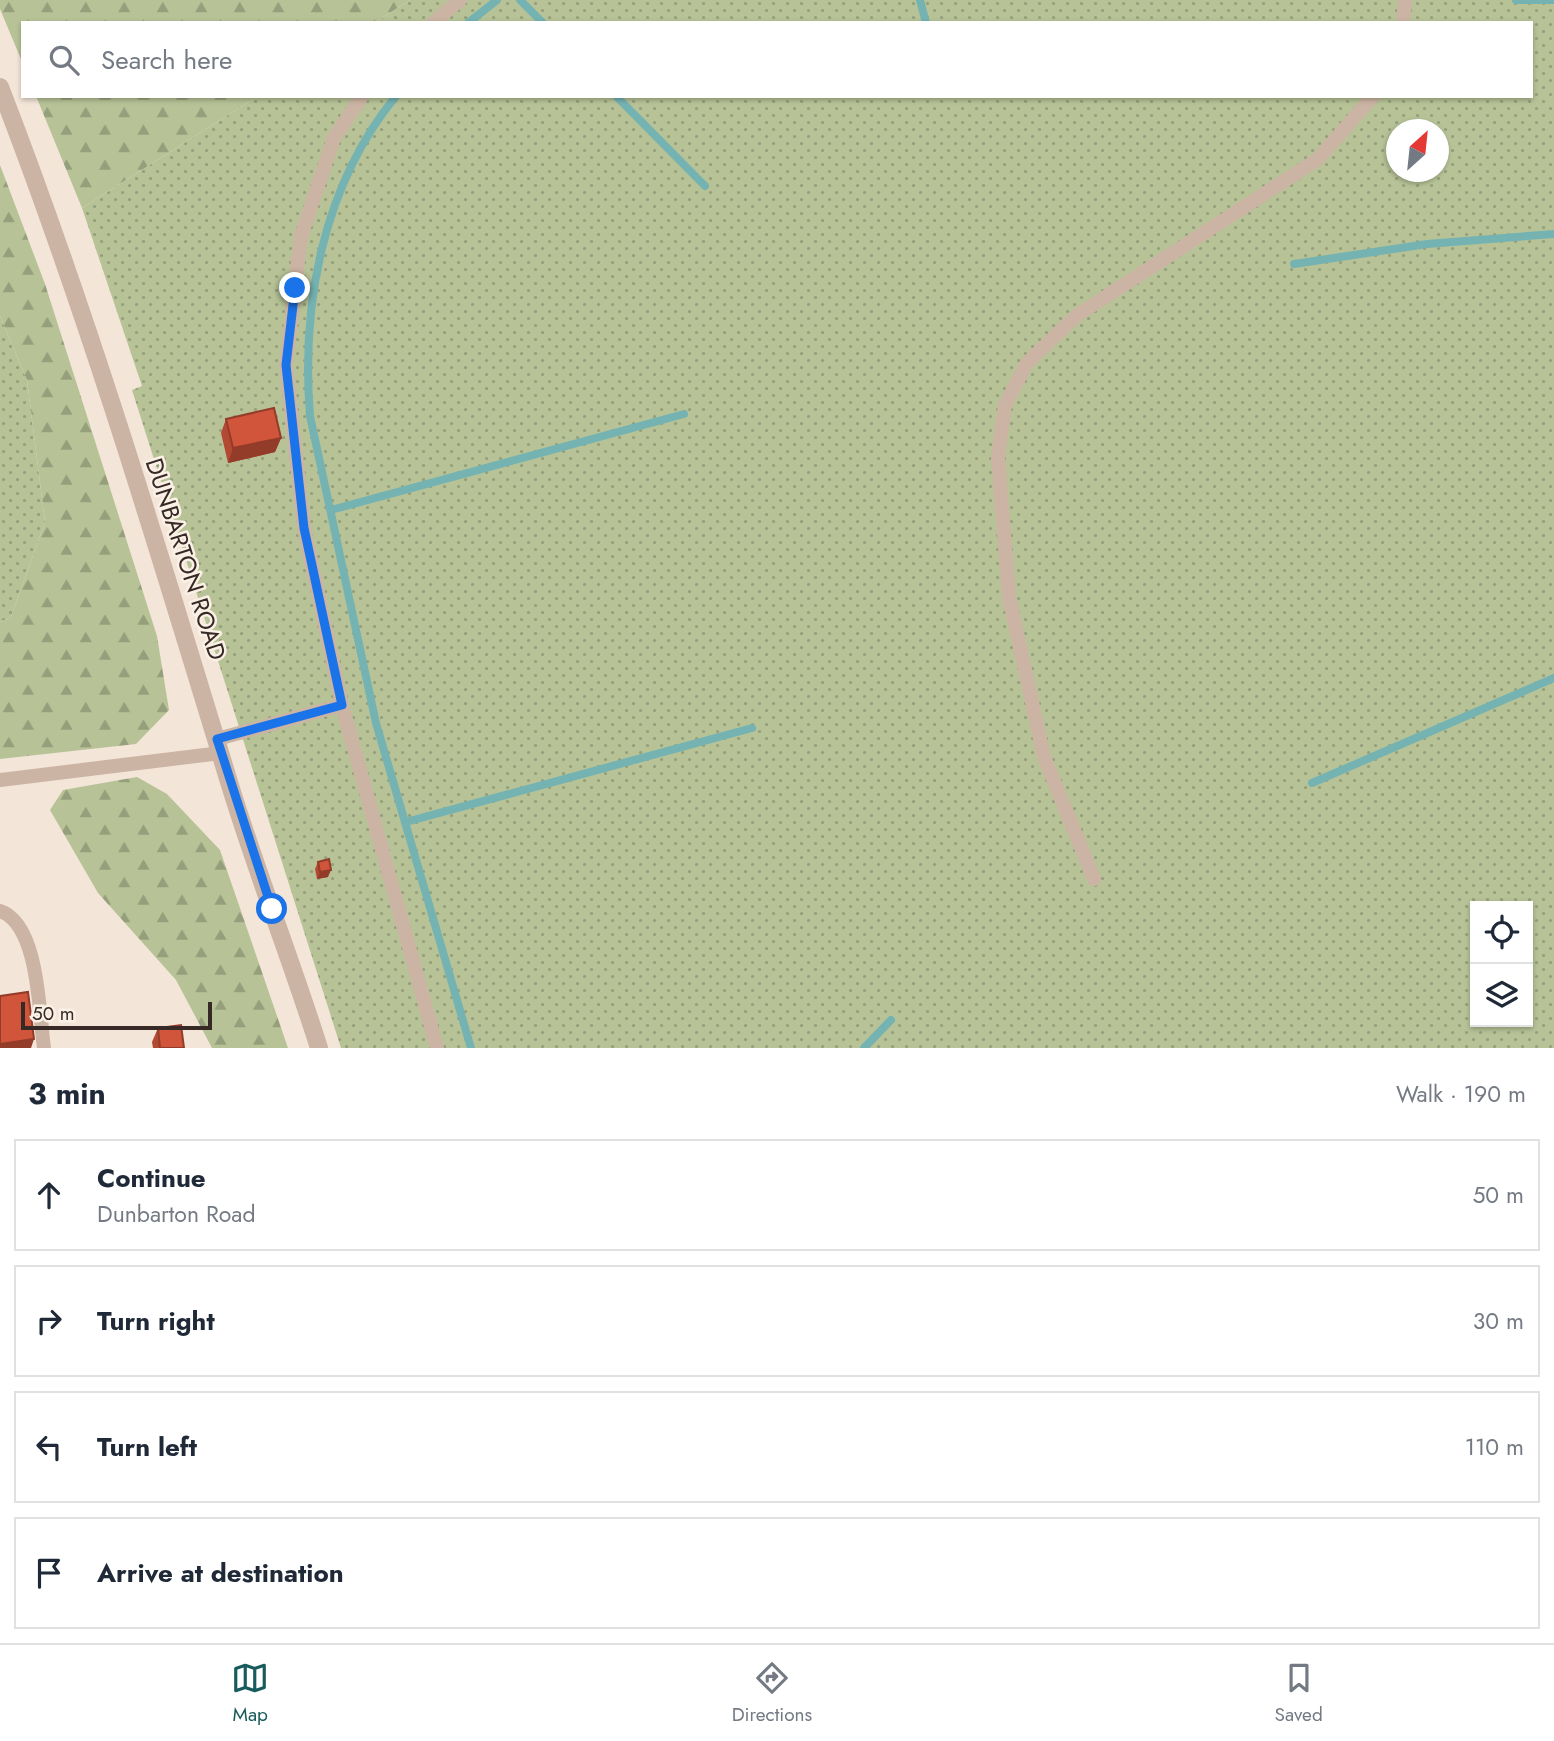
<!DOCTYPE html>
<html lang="en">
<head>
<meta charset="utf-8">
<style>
	:root { --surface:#fff; --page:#f6f6f7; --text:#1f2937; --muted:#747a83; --line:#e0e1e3; --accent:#185b5c }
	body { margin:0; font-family:Jost,sans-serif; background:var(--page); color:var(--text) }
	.controls { position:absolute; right:21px; bottom:21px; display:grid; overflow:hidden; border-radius:0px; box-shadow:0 2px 5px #0004 }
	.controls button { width:63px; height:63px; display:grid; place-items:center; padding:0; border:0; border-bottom:2px solid var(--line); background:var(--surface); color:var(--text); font:35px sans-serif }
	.compass { position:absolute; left:1386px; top:119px; width:63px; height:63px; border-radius:50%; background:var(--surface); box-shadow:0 2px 5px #0004; rotate:27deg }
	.scale { position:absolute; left:21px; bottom:18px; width:191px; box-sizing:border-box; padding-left:7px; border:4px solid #372a26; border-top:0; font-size:19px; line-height:24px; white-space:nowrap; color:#372a26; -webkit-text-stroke:5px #fbf0e5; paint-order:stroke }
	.stop { position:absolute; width:21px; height:21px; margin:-16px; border:5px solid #1a73e8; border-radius:50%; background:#fff }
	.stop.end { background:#1a73e8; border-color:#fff; box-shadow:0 2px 7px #0008 }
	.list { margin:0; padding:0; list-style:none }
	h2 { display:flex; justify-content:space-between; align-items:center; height:91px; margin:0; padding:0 28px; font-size:30px }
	h2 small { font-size:23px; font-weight:400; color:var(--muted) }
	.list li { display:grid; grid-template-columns:46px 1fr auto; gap:21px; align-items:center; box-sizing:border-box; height:112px; margin:0 14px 14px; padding:0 14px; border:2px solid var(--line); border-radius:0px }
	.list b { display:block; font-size:26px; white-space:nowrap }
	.list p { margin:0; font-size:23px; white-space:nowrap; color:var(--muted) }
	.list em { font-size:23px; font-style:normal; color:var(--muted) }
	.icon { flex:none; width:38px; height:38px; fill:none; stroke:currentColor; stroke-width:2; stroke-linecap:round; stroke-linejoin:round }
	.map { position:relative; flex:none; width:1554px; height:1048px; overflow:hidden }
	.search { position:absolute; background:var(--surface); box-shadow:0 2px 5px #0004; left:21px; right:21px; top:21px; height:77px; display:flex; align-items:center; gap:18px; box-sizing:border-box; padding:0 24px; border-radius:0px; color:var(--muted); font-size:26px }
	.sheet { height:595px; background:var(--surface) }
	nav { display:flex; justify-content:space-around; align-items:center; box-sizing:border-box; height:98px; border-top:2px solid var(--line); background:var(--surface); font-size:19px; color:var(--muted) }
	nav a { display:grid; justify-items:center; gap:4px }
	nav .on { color:var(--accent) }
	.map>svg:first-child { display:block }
	.grass { fill:url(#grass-dots); fill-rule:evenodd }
	.forest { fill:url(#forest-firs) }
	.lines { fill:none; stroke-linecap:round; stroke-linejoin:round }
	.stream { stroke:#75b3b2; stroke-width:8 }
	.service { stroke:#ccb4a4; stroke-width:14 }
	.tertiary { stroke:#ccb4a4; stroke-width:18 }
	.wall { fill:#b34932 }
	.shaded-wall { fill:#923c29 }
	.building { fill:#d0553a; stroke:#923c29; stroke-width:2 }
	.route { stroke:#1a73e8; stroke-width:9 }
	.labels { text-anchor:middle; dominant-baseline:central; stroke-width:5; stroke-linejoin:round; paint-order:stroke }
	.street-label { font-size:24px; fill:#372a26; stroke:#fbf0e5 }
</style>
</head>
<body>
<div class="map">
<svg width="1554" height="1048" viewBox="0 0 1554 1048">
	<defs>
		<pattern id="grass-dots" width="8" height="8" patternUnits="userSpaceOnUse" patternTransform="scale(1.75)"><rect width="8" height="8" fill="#b7c397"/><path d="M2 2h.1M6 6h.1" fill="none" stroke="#969f7b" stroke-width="1.8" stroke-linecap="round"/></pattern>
		<pattern id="forest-firs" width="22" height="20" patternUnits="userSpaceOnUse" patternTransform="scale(1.75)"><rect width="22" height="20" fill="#b7c397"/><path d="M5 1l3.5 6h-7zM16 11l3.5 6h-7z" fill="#969f7b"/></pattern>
	</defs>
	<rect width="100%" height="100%" fill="#f3e5d8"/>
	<path class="grass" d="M410,0H1554V1048H341L132,390L142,386L82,208L258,96H1531V23H374ZM1396,130H1438V172H1396ZM1475,906H1528V1022H1475Z
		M0,316L27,380L45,522L11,617L0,622Z"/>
	<path class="forest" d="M0,0H410L374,23H23V64L0,9Z
		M36,96H258L82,208Z
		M0,165L45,284L157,636L169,710L136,744L0,759V622L11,617L45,522L27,380L0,316Z
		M137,777L167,794L220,850L288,1048H212L176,980L98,893L50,810L63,790Z"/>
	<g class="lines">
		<path class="stream" d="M520,0L543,23
			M920,0L926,23
			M1516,0H1554
			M468,23L497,0
			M396,96C323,185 301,304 310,416L376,723L471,1048
			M616,96L705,186
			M1294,264L1427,244L1554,234
			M331,510L684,414
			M1312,783L1554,678
			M406,822L752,728
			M864,1048L891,1020"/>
		<path class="service" d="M433,23L460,0
			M1403,23L1405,0
			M362,96L334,138L301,236L286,365L304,528L342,705L437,1048
			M217,739L342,705
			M0,780L221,753
			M1094,879L1044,757L1009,597L998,457L1005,405L1027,363L1076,316L1318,159L1373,96
			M0,911C39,924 39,1013 44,1048"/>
		<path class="tertiary" d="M0,87C88,314 158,549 229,782C256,871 291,959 319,1048"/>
	</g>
	<path class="wall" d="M226,419L281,438L275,452L228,463L221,433Z
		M318,862L328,877L317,879L315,869Z
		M158,1028L184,1048H153L152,1042Z"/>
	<path class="shaded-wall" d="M281,438L275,452L228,463L233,448Z
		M331,870L328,877L317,879L320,872Z
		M34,1039L31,1048H0V1044Z"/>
	<path class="building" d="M274,408L281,438L233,448L226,419Z
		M329,859L331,870L320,872L318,862Z
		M28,992L34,1039L0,1044V996Z
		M181,1025L184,1048H160L158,1028Z"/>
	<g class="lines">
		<path class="route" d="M272,909L217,739L342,705L304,528L286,365L295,288"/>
	</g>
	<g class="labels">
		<g class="street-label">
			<text transform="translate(186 559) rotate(72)">DUNBARTON ROAD</text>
		</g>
	</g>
</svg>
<div class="controls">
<button><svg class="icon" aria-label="locate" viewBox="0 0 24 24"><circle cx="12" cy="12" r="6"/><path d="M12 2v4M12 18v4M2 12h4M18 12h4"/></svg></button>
<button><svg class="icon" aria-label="layers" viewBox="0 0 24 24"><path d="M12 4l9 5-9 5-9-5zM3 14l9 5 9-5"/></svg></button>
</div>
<svg class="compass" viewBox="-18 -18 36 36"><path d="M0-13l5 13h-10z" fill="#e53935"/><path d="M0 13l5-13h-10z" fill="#747a83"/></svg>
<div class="scale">50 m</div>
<div class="stop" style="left:272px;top:909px"></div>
<div class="stop end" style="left:295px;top:288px"></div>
<div class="search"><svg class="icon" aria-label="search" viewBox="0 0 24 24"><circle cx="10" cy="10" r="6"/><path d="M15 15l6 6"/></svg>Search here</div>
</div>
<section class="sheet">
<h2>3 min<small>Walk · 190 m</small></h2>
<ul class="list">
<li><svg class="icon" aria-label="ahead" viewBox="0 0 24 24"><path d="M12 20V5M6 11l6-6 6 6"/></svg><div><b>Continue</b><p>Dunbarton Road</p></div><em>50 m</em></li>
<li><svg class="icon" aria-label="right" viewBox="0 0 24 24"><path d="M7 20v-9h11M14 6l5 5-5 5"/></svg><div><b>Turn right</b></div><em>30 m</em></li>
<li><svg class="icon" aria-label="left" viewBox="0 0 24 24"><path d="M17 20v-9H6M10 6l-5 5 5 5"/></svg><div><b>Turn left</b></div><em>110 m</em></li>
<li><svg class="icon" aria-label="arrive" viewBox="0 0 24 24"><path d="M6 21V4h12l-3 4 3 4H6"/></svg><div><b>Arrive at destination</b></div></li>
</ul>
</section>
<nav>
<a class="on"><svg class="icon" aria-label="map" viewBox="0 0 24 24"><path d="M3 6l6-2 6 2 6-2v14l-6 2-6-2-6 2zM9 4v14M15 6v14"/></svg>Map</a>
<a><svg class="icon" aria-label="directions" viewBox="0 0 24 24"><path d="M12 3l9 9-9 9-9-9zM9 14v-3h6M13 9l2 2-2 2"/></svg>Directions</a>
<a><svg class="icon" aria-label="saved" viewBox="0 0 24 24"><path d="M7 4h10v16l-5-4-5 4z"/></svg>Saved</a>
</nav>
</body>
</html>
